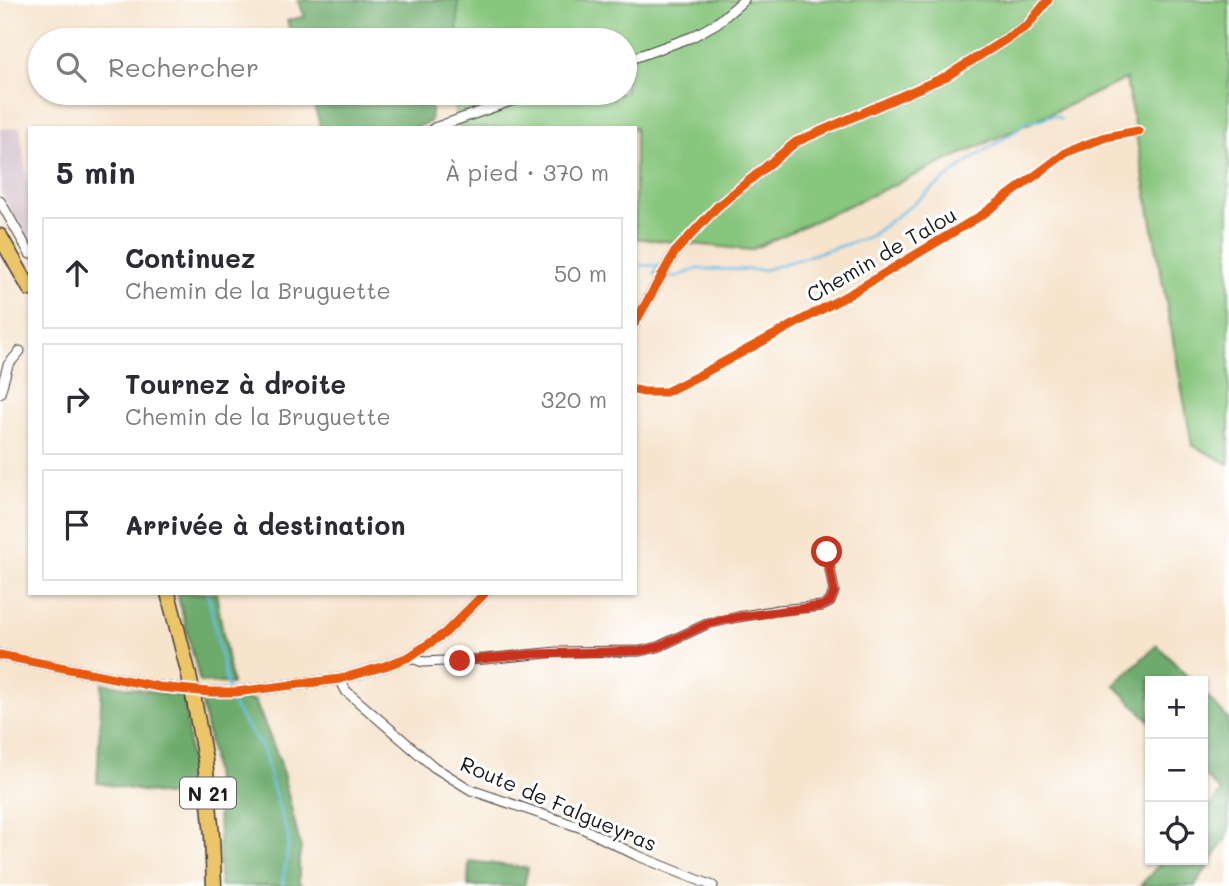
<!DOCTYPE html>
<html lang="fr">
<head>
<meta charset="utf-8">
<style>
	:root { --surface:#fff; --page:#f7f7f7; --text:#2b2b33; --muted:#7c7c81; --line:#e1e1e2 }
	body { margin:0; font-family:Mali,sans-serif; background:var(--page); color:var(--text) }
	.controls { position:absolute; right:21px; bottom:21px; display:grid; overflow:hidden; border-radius:0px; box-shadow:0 2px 5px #0004 }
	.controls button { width:63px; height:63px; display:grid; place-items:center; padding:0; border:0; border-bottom:2px solid var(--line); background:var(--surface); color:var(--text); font:35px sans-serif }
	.stop { position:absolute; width:21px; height:21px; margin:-16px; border:5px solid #c8321e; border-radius:50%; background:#fff }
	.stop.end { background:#c8321e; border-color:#fff; box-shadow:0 2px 7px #0008 }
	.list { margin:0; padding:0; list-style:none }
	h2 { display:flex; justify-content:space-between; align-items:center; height:91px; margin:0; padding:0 28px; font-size:30px }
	h2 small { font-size:23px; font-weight:400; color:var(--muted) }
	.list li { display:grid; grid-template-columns:46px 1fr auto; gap:21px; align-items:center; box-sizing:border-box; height:112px; margin:0 14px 14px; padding:0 14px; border:2px solid var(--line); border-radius:0px }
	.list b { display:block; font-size:26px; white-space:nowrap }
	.list p { margin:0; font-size:23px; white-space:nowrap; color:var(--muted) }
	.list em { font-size:23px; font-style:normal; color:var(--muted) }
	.icon { flex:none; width:38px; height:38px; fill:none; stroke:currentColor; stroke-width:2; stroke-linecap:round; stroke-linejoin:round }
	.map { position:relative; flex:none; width:1229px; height:886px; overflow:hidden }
	.search { position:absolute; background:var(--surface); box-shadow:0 2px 5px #0004; left:28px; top:28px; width:609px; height:77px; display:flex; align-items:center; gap:18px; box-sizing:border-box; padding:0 24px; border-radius:38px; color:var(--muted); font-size:26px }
	.panel { position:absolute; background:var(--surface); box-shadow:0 2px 5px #0004; left:28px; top:126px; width:609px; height:469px; border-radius:0px }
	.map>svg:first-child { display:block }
	.industrial { fill:#d1bdc8 }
	.green { fill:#87c67d; stroke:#52714c; stroke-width:2 }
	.forest { fill:#6dab6c; stroke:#446444; stroke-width:2 }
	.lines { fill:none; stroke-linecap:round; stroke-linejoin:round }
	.stream { stroke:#69bfe6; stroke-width:2.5 }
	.minor-casing { stroke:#3d3a37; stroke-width:11 }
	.tertiary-casing { stroke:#3d3a37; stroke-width:13 }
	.primary-casing { stroke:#3d3a37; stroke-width:17 }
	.minor { stroke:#fff; stroke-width:9 }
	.tertiary { stroke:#fff; stroke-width:10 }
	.primary { stroke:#edc569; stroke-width:14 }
	.primary-bridge-casing { stroke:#3d3a37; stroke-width:17; stroke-linecap:butt }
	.primary-bridge { stroke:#edc569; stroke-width:14 }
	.cycleway-casing { stroke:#fff; stroke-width:13 }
	.cycleway { stroke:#e8590c; stroke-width:9 }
	.route { stroke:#c8321e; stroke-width:9 }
	.labels { text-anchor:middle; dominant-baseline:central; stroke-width:6; stroke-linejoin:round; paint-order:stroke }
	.shield { fill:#fff; stroke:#606060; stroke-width:2 }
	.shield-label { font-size:19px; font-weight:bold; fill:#1c1c1c }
	.street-label { font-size:21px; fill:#1c1c1c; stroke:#fff }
</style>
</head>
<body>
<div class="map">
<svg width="1229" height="886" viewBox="0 0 1229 886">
	<rect width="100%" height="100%" fill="#fff"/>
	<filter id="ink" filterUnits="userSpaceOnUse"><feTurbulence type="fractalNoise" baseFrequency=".0143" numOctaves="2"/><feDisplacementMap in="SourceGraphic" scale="14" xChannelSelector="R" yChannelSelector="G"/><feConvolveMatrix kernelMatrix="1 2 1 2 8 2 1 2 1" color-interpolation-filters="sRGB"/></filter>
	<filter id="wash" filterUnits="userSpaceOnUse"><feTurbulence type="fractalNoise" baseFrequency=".00686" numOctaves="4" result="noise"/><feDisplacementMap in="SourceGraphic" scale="28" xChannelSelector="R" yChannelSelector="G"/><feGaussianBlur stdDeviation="1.57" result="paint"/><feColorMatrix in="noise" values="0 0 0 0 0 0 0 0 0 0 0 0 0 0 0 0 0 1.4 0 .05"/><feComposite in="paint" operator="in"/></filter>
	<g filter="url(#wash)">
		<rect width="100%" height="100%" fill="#f6e4cd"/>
		<path class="industrial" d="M20,127L30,201V244L0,191V129Z"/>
		<path class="green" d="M429,0H1229V464L1192,445L1126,79L751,250L635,238V128H459L451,93H625V40H439Z"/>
		<path class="forest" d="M297,0H458L457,38L455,40H293L287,21L305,16Z
			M310,93H433L430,122L413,128H321Z
			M177,593H216L232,684L200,682Z
			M1157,645L1192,681H1150V721L1114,685Z
			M102,683L185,697L193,800L97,783Z
			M1203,692L1229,720V834L1195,886H1140L1163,860H1203V814L1221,792L1203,774Z
			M200,694L255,701L280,761L301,849L299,858V883L303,886H220L218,807L212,756Z
			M469,861L528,868L524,886H468Z"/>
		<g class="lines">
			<path class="stream" d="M635,265L659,266L654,274L657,275
				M667,276C684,279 684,271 698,269L764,270L866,238L872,235L973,158L1020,128L1026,122L1042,119L1048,116H1057L1061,119
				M208,593L228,689
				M230,696L231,703L263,749L267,762L270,778L289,839L287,857L283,878V886"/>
		</g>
	</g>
	<g filter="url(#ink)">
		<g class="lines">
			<g class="minor-casing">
				<path id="minor" d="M625,61L692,37L717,23L744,0
					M434,128L534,93
					M0,201L30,254
					M635,390L644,392H666L700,375L850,294L982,215L1067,152L1106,137L1138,131
					M0,393L8,365L20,351
					M409,657L423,662L485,659L557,652L640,651L658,647L707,624L738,617L778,610L822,606L830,602L834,591L827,553
					M340,679L346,691L434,767L471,790L582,828L636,855L713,886"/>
			</g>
			<g class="tertiary-casing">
				<path id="tertiary" d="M635,323L675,252L717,207L796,142L947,76L1027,26L1048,0
					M0,655L159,687L209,692H236L340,679L385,666L409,657L445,633L485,593"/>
			</g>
			<g class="primary-casing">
				<path id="primary" d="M0,236L30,289
					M168,593L188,671
					M194,700L205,760L212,836L214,886"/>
			</g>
			<use href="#minor" class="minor"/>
			<use href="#tertiary" class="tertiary"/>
			<use href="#primary" class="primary"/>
			<g class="primary-bridge-casing">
				<path id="primary-bridge" d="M188,671L194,700"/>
			</g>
			<use href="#primary-bridge" class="primary-bridge"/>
			<g class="cycleway-casing">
				<path id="cycleway" d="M635,323L675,252L717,207L796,142L947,76L1027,26L1048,0
					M635,390L644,392H666L700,375L850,294L982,215L1067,152L1106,137L1138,131
					M0,655L159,687L209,692H236L340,679L385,666L409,657L445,633L485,593"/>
			</g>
			<use href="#cycleway" class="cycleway"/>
		</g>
	</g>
	<g class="lines" filter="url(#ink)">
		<path class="route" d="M460,661L534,654L640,651L658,647L707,624L738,617L822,606L830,602L834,592L827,552"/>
	</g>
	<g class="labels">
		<rect class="shield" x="180" y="777.5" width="56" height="31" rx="5"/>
		<g class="shield-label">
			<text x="208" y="793">N 21</text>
		</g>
		<g class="street-label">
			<text transform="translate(881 254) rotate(-30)">Chemin de Talou</text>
			<text transform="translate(559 803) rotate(23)">Route de Falgueyras</text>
		</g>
	</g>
</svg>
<div class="controls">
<button>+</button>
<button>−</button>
<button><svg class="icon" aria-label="locate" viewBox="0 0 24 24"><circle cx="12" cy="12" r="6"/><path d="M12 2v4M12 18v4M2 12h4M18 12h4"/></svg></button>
</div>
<div class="stop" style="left:827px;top:552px"></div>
<div class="stop end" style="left:460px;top:661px"></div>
<div class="search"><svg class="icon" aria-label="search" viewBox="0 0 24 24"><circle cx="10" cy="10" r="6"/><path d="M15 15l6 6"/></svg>Rechercher</div>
<section class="panel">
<h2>5 min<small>À pied · 370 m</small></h2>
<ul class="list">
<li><svg class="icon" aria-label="ahead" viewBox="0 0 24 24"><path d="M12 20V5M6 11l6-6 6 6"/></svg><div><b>Continuez</b><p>Chemin de la Bruguette</p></div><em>50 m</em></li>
<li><svg class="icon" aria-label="right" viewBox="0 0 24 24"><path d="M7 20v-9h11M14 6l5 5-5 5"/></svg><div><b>Tournez à droite</b><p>Chemin de la Bruguette</p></div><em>320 m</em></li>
<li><svg class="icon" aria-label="arrive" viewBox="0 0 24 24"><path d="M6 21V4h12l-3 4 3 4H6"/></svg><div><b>Arrivée à destination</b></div></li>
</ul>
</section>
</div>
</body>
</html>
